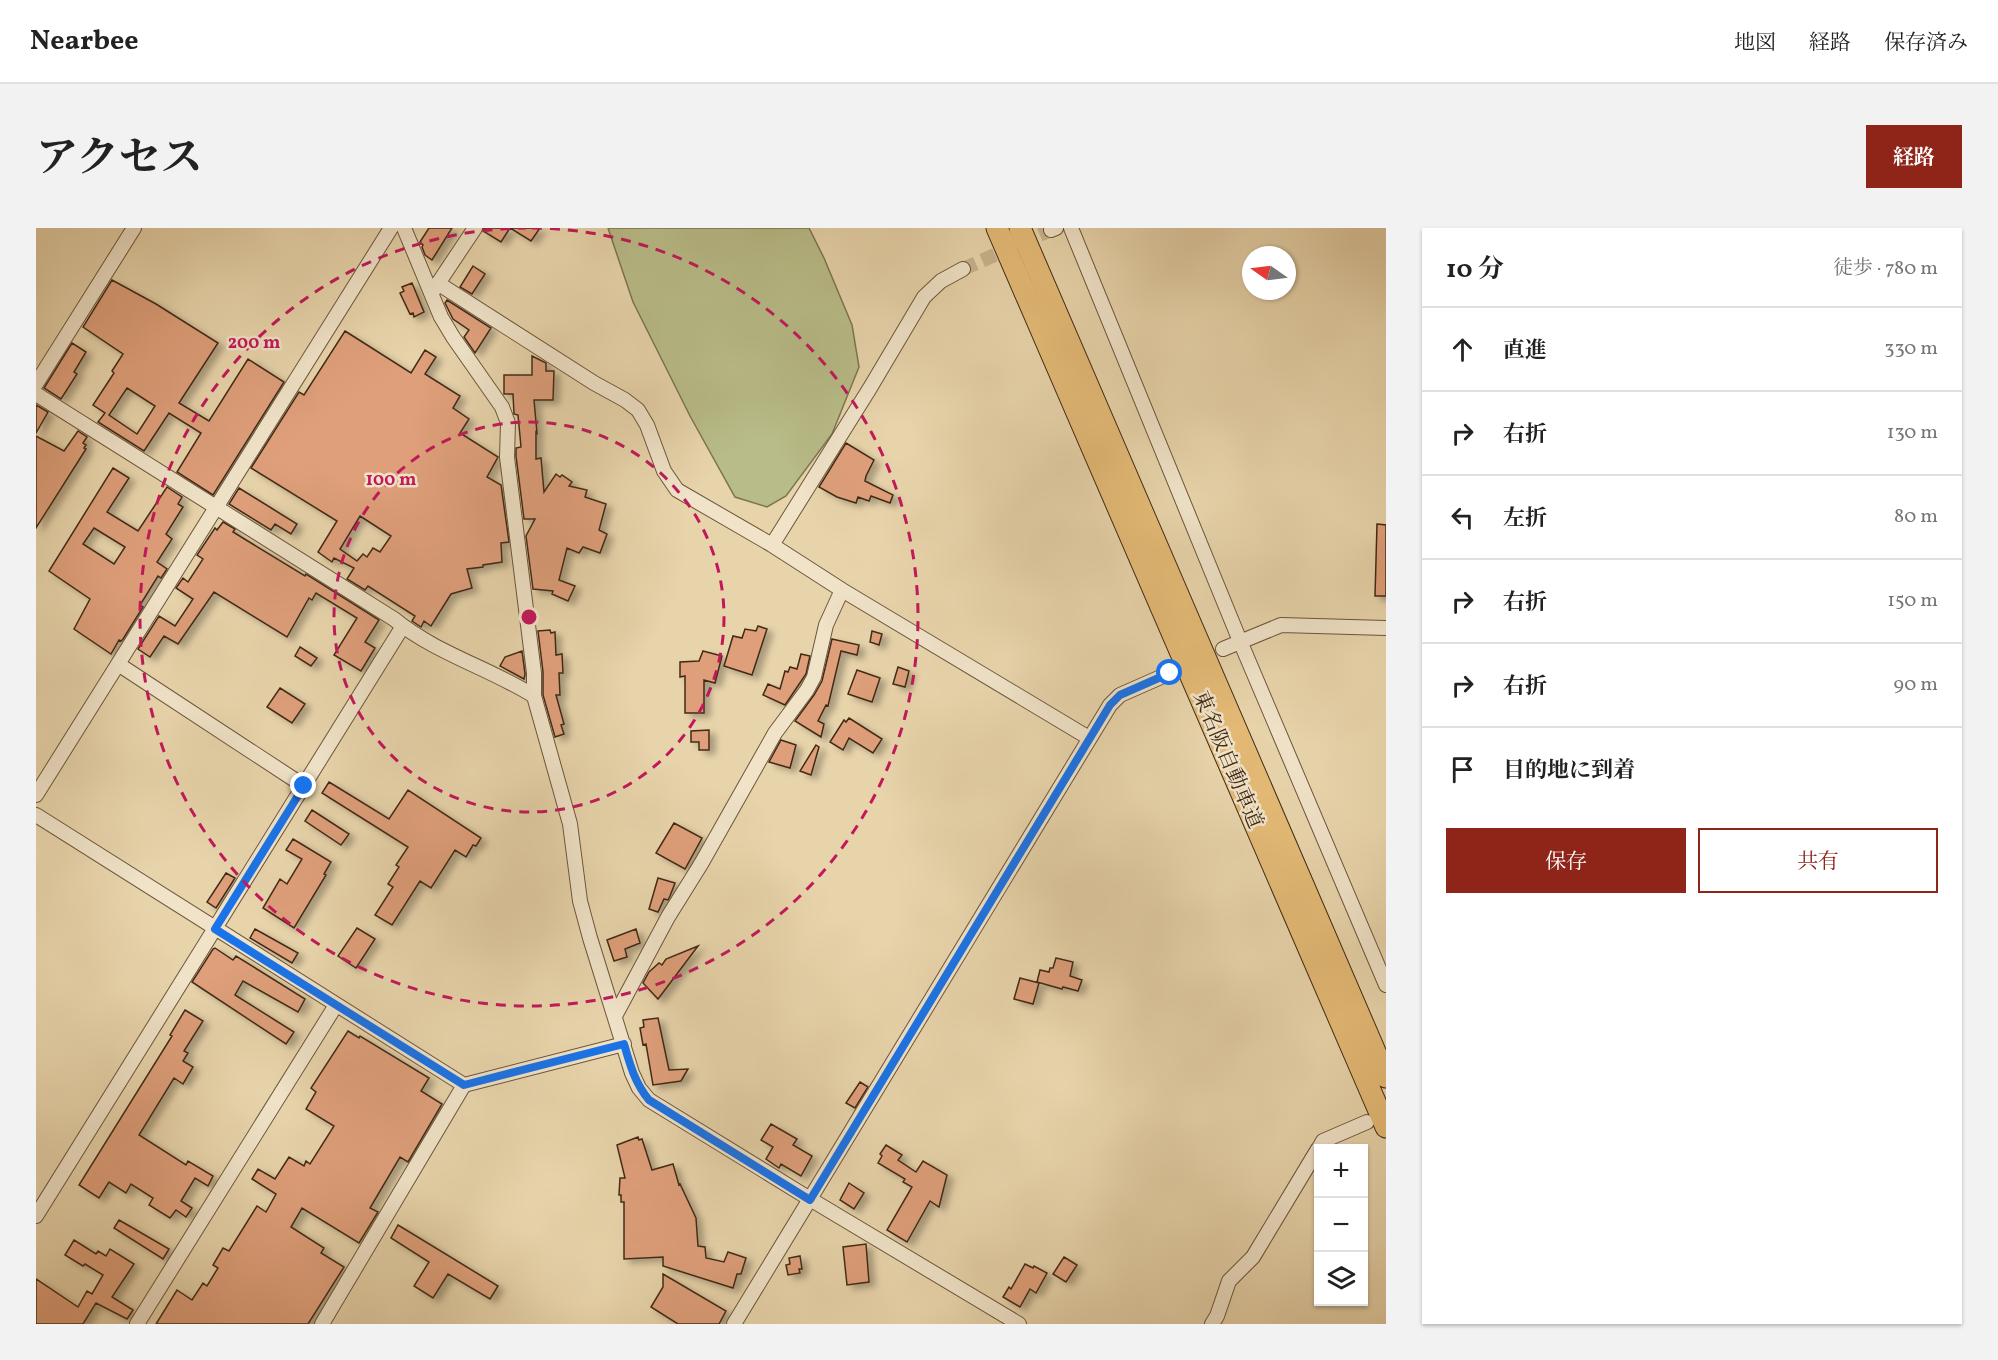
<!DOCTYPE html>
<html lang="ja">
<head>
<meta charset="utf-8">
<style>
	:root { --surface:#fff; --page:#f2f2f2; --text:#222; --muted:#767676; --line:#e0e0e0; --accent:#8f2418 }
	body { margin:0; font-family:Vollkorn,"Noto Serif JP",serif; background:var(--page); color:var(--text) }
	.controls { position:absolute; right:18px; bottom:18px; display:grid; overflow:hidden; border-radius:0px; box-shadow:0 2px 4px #0004 }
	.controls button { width:54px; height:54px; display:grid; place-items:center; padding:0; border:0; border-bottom:2px solid var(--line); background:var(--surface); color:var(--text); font:30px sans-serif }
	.compass { position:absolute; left:1206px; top:18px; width:54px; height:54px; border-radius:50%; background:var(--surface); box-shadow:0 2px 4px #0004; rotate:284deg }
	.stop { position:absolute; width:18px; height:18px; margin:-14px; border:4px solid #1a73e8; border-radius:50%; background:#fff }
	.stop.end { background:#1a73e8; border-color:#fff; box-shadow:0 2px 6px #0008 }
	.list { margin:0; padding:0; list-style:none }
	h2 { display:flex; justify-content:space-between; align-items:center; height:78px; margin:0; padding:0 24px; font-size:26px }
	h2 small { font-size:20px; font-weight:400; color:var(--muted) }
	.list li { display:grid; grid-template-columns:39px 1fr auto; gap:18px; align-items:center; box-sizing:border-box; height:84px; padding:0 24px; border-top:2px solid var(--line) }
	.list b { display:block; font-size:22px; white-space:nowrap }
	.list em { font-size:20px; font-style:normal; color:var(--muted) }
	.actions { display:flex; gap:12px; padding:18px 24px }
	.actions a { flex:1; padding:14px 0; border:2px solid var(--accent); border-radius:0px; text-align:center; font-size:21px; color:var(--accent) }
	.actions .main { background:var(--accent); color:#fff }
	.icon { flex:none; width:33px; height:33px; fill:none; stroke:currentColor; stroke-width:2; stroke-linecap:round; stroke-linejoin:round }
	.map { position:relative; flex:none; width:1350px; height:1096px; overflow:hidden; border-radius:0px }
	header { display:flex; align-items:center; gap:36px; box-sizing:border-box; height:84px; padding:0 30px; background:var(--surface); border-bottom:2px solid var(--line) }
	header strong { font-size:28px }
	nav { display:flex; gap:33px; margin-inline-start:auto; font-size:21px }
	.intro { display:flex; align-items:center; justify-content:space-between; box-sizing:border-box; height:144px; padding:0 36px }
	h1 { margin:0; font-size:42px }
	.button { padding:15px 27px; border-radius:0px; background:var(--accent); color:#fff; font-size:21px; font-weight:700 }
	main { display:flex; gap:36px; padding:0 36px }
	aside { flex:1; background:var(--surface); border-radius:0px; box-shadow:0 2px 4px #0004 }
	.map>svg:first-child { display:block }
	.green { fill:#b8bc88; stroke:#7d7450; stroke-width:1.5 }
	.building { fill:#de9f7a; stroke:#422b17; stroke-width:1.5; fill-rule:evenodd; filter:url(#shadow) }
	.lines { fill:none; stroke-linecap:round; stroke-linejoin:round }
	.minor-tunnel { stroke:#c7b28d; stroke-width:14; stroke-dasharray:14 7; stroke-linecap:butt }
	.minor-casing { stroke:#6c553c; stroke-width:16 }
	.highway-casing { stroke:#422b17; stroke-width:23 }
	.minor { stroke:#f0e3c8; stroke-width:14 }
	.highway { stroke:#e4ba76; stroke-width:21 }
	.route { stroke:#1a73e8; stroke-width:8 }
	.ring { fill:none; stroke:#c2185b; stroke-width:3; stroke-dasharray:10 8 }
	.labels { text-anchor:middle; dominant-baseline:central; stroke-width:5; stroke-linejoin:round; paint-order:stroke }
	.street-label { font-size:21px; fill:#422b17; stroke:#f0e3c8 }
	.centre { fill:#c2185b; stroke:#f0e3c8; stroke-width:3 }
	.ring-label { font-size:18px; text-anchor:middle; font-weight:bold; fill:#c2185b; stroke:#f0e3c8; stroke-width:5; stroke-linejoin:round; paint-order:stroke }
</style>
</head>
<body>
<header>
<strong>Nearbee</strong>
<nav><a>地図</a><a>経路</a><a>保存済み</a></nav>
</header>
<div class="intro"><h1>アクセス</h1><a class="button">経路</a></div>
<main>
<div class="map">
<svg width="1350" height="1096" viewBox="0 0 1350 1096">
	<defs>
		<filter id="shadow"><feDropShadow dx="6" dy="4" stdDeviation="3" flood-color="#0004"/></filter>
	</defs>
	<rect width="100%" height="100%" fill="#e8d4ab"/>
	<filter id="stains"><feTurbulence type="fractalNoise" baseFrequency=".00333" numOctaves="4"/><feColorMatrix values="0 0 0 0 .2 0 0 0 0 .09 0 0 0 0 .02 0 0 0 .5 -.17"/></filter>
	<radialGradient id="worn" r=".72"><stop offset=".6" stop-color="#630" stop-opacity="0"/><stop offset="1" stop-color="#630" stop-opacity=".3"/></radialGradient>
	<path class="green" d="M572,0H773L788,30L816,97L823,139L796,206L750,268L731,279L699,269L654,188L597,74Z"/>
	<path class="building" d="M393,0H416L396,32L389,27L386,19L387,17L384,14Z
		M448,0H474L465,14L447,3Z
		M474,0H504L495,13Z
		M437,38L449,46L436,66L424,59Z
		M76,52L120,76L182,115L143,175L173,193L212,131L248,154L177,267L141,244L165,205L133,185L108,223L62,194L69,185L57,177L78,145L76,143L87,126L47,99ZM91,160L119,178L101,206L73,187Z
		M376,55L388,84L378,89L377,85L374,86L364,65L368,63L366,59Z
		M411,72L455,100L439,125L428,109L433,102L417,91L409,75Z
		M309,103L375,145L389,122L400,129L389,146L424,168L417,180L433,191L424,205L462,229L451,249L465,257L473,314L465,315L466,334L447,337V339L431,341L436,360L415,366L395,398L388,393L385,399L376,393L379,388L332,358L329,362L311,351L318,340L298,330L296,334L282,324L301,293L215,240L263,164L268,167ZM324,288L355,308L344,324L337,320L331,329L327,326L321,333L304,321Z
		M36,115L50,124L38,144L41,146L25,171L8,160Z
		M496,128L510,135V143H518L517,172H498L501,205L500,204V231L505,230L508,264L520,246L524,249L526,247L536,254L533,258L551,262L549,269L570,276L563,302L571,306L564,325L547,319L543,325L531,320L523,352L539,358L532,373L516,366L517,363L497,361L490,308L499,291H488L480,228V220L485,219L482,187L478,186L477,166H468V147H496Z
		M0,177L12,184L0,205Z
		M42,203L51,209L47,215L50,217L48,220L50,221L0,300V208L28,223Z
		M810,215L838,232L830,248L829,253L857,267L854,275L835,268L833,273L822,269L820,275L801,269L783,259Z
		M77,240L93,250L71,284L102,303L131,259L146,269L142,276L147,279L130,306L136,311L121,334L131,341L125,350L122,348L104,377L107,379L87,411L85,413L83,412L75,426L38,401L54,371L13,343ZM58,300L89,319L78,336L47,316Z
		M203,260L261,296L255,306L239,296L235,302L193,276Z
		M187,294L199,301L197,304L269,348L270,346L343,392L329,414L339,420L325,443L298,427L321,390L280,365L276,372L273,370L251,409L178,364L142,416L128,408L114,429L102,421L123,388L139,398L157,371L140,360L147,350L152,354L167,331L161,327L179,300L181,302Z
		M1341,296L1350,297V368H1339Z
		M722,398L731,401L716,447L688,438L697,408L706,410L709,401L720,403Z
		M514,402L515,405L519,404L520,427L526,426L527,445H523L524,467H520L528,496L525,497L528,506L519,509L507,467V444L502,403Z
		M836,403L846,406L843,417L834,414Z
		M796,411L823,417L821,427L805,423L792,478L790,477L782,493L788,496L785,509L759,493L778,467L786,453Z
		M264,419L281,430L275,438L259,428Z
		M486,423L489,446L488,451L464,438L469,429Z
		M667,423L686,428L679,455L668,452V485H649V448L644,449V434L663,433Z
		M765,426L774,428L770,446L749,477L727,467L732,456L744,461L749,443L752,444L754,439L761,441Z
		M862,439L873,443L869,459L857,456Z
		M821,442L844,450L836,474L812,466Z
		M244,460L269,476L256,495L231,479Z
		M813,490L846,511L837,525L813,510L807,522L794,514L808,492L810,494Z
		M673,502V522H663V514H655V503Z
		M745,512L760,517L754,540L733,534Z
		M780,517L783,519L775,547L764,543Z
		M293,554L353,591L372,562L445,610L440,618L437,617L430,629L419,622L395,660L384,653L356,697L339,687L357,659L352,656L363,639L360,637L372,619L286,565Z
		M276,582L313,606L305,617L269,593Z
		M638,595L666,610L649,641L620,625Z
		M257,611L295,634L288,646L290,647L258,700L227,680L244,651L251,656L266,631L250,622Z
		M190,645L199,650L180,680L171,674Z
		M622,650L639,655L634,668L632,672L628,671L622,684L613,681Z
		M321,700L339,711L320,740L302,728Z
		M219,701L262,725L256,735L214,710Z
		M600,701L604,715L589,721L591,729L578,733L571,712Z
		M662,718L622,771L607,755L613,744L623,735L626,737L630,731Z
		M179,720L197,732L200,728L269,771L262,784L207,753L199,767L258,804L250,816L156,754L177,721Z
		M1020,730L1037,734L1034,748L1046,752L1042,763L1027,759L1026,761L1001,754L1004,742L1013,744L1014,740H1017Z
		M984,750L1003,755L997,776L978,771Z
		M149,782L167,793L148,823L152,825L147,833L157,839L147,856L138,850L103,907L150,937L152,933L177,948L172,958L159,950L145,973L156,980L150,989L140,982L134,990L113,977L117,970L95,956L90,965L73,954L63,970L43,957L136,808L134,807Z
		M622,790L633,842L652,841L645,853L617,857L610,816L607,817L604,800L608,799L607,792Z
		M312,803L323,810L324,808L393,850L385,863L406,876L372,934L364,929L334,980L342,984L323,1015L266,980L255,999L288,1020L285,1025L308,1039L272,1096H120L141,1062L156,1072L167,1055L171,1058L182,1040L177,1037L187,1020L193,1023L221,978L230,984L240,966L216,951L222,941L239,951L253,929L268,938L270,933L274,936L298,898L270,881L280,864L275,860Z
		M824,854L832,859L819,880L810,875Z
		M735,896L761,911L757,917L776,928L765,948L745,936L743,940L730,931L737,919L725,912Z
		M602,909L603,912L606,911L616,942L637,936L643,957L644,956L660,990L662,1018L669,1019L670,1030L688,1034L692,1024L710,1030L705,1046H701L697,1060L627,1038V1029L588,1031V974H585V967H583L584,950H589L581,917Z
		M850,917L866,927L862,932L880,944L887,933L911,947L903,979L894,973L871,1014L851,1002L876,959L867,954L869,951L842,935L846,928L844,926Z
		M813,955L828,965L818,981L804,972Z
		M83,992L133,1021L127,1031L78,1000Z
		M362,997L462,1058L454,1071L412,1046L397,1070L378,1058L393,1034L355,1010Z
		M38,1012L60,1026L62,1023L70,1028L74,1021L98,1036L76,1069L97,1082L91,1091L60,1075L47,1096H0V1051L42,1079L51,1063L56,1066L67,1047L49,1036L47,1038L29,1027Z
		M830,1016L833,1054L811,1057L807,1019Z
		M764,1028L766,1041H763L764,1045L752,1047L750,1037L754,1036L753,1030Z
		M1028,1029L1041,1037L1030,1054L1017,1046Z
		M989,1036L997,1040L998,1038L1011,1045L1000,1065L994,1061L984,1079L967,1069L973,1059L975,1061Z
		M627,1046L690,1083L683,1096H642L615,1079L627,1059Z"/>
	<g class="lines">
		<path class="minor-tunnel" d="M927,41L1015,2"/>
		<g class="minor-casing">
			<path id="minor" d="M368,0L405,89L417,109L466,179L472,195L471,229L498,445V468L534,596L544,673L554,710L596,845L603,860L613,872L774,971L983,1096
				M1035,0L1204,413L1350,757
				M1015,2L1020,0
				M403,56L558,155L589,172L602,182L611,197L628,243L641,262L736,317L806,362L1053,510
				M397,63L439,0
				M0,156L98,0
				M0,166L358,391C399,425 453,440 498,468
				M736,317L834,160L888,69L905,53L927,41
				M1187,421L1245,397L1350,400
				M82,436L268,558
				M0,567L355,0
				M0,587L428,857
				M579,788L632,689L665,636L739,505L771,462L778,449L790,397L806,362
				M1283,920L1287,913L1331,894
				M0,988L367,398
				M101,1096L300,777
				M286,1096L428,857L588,816
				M698,1096L1074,477L1084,467L1134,445
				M1176,1096L1181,1088L1193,1053L1217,1029L1282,921"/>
		</g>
		<g class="highway-casing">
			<path id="highway" d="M961,0L1350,899
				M984,0L1350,849"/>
		</g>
		<use href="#minor" class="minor"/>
		<use href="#highway" class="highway"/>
	</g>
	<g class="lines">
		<path class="route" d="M268,558L179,701L428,857L588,816C594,837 599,855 613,872L774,972L1074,477L1084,467L1134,445"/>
	</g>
	<g class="ring">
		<circle cx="493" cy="389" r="195"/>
		<path d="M496 0A389 389 0 1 1 490 0"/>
	</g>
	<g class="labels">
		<g class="street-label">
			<text transform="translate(1191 532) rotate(67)">東名阪自動車道</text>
		</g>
	</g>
	<circle cx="493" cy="389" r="9" class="centre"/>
	<g class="ring-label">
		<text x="218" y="120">200 m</text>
		<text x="355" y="257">100 m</text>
	</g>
	<rect width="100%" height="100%" filter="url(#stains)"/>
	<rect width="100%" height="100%" fill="url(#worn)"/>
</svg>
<div class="controls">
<button>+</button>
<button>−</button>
<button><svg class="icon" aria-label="layers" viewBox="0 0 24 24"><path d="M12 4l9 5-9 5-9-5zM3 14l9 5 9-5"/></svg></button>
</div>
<svg class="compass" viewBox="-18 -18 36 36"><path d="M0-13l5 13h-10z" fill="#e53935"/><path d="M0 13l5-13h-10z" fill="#767676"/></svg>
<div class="stop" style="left:1134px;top:445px"></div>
<div class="stop end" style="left:268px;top:558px"></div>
</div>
<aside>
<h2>10 分<small>徒歩 · 780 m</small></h2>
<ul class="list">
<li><svg class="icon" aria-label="ahead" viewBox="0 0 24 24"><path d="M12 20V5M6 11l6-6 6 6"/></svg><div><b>直進</b></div><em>330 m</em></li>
<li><svg class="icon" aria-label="right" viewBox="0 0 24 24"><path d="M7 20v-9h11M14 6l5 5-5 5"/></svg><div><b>右折</b></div><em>130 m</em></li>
<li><svg class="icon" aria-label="left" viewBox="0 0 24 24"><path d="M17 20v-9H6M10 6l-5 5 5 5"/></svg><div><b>左折</b></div><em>80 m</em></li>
<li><svg class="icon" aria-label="right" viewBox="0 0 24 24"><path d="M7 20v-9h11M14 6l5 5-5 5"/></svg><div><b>右折</b></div><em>150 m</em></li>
<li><svg class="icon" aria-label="right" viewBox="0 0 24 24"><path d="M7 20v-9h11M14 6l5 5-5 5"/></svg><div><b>右折</b></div><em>90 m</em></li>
<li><svg class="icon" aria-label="arrive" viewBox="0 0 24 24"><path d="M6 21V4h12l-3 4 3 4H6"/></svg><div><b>目的地に到着</b></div></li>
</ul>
<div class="actions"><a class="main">保存</a><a>共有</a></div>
</aside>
</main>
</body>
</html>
